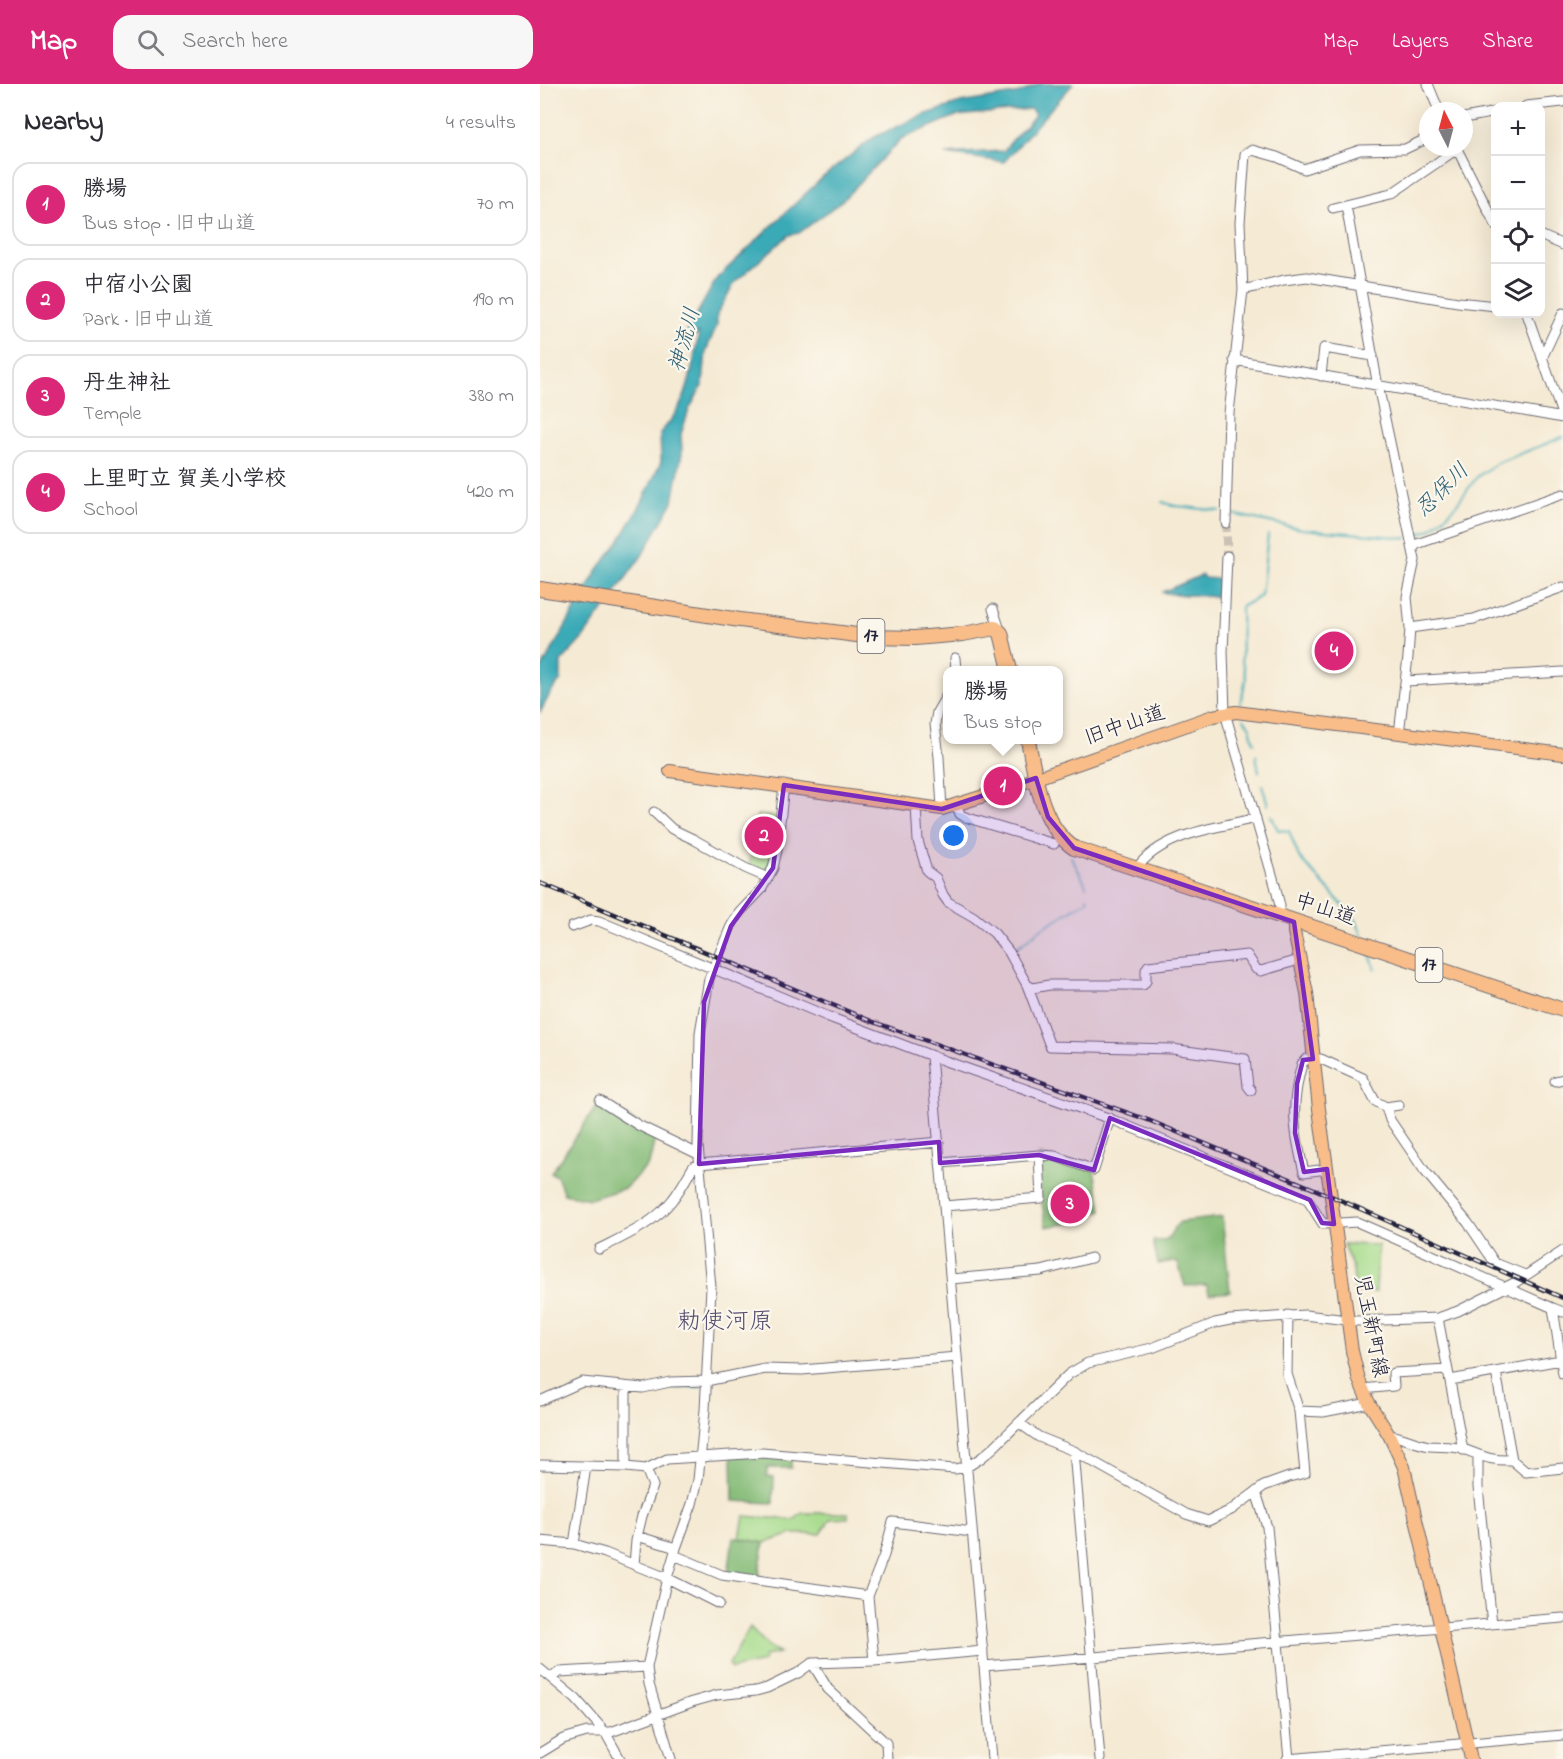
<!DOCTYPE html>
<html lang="en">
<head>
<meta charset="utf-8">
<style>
	:root { --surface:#fff; --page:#f7f7f7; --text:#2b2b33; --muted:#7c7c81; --line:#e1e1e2; --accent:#db2777 }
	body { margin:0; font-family:"Indie Flower","Klee One",sans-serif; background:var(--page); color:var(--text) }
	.controls { position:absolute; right:18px; top:18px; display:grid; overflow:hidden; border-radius:12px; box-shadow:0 6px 24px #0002 }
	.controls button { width:54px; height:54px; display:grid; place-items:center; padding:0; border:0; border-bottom:2px solid var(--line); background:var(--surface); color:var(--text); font:30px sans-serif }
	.compass { position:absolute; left:879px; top:18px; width:54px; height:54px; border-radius:50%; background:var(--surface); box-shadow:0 6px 24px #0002; rotate:354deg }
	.you { position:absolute; left:414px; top:752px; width:21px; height:21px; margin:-15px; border:4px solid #fff; border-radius:50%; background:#1a73e8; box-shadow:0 0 0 9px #1a73e833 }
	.badge { display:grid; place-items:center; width:39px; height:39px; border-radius:50%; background:var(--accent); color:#fff; font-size:20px; font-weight:700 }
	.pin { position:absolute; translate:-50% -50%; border:3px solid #fff; box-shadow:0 2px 6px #0006 }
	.popup { position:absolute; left:403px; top:582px; width:120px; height:78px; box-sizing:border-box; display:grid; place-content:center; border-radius:12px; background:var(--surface); filter:drop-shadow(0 2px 4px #0005); font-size:20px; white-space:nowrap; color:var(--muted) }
	.popup b { font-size:22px; color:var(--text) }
	.popup::after { content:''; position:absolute; left:50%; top:100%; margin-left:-12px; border:12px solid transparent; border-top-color:var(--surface) }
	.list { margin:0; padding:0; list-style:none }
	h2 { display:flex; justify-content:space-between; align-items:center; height:78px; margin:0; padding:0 24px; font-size:26px }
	h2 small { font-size:20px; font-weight:400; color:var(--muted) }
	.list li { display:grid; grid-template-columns:39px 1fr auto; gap:18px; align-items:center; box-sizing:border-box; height:84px; margin:0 12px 12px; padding:0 12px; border:2px solid var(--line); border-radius:18px }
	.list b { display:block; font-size:22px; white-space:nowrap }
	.list p { margin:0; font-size:20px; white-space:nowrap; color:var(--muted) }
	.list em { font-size:20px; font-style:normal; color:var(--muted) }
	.icon { flex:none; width:33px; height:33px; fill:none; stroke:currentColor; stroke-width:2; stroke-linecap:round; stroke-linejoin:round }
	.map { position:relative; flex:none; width:1023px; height:1675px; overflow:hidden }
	header { display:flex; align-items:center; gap:36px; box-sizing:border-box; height:84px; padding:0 30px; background:var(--accent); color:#fff }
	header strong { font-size:28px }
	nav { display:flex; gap:33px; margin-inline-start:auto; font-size:21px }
	.search { width:420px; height:54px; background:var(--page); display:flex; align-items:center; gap:15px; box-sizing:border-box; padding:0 21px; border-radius:18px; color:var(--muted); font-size:22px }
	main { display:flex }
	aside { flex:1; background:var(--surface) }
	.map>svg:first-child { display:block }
	.green { fill:#a6db8b; stroke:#647e63; stroke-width:1.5 }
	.forest { fill:#84bb77; stroke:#536e59; stroke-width:1.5 }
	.water { fill:#3aaab7; stroke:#2e6679; stroke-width:1.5 }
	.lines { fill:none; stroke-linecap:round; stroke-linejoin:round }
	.stream { stroke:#3aaab7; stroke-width:2 }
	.minor-tunnel { stroke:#cbc2b5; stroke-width:9; stroke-dasharray:9 4.5; stroke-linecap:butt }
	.minor-casing { stroke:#6c6871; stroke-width:11 }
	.major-casing { stroke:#6c6871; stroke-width:14 }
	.highway-casing { stroke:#6c6871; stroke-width:16 }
	.minor { stroke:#fff; stroke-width:9 }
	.major { stroke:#f8bd89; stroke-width:12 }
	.highway { stroke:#f8bd89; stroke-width:14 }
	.rail-casing { stroke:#22223b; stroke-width:4.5 }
	.rail { stroke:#fbf7ec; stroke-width:2; stroke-dasharray:7; stroke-linecap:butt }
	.marked { fill:#7b2cbf; fill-opacity:0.2; stroke:#7b2cbf; stroke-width:4.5; stroke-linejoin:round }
	.labels { text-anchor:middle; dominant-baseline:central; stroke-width:4.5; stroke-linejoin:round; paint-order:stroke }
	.shield { fill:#fbf7ec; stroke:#636270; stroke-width:1.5 }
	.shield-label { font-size:20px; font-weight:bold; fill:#22223b }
	.street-label { font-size:21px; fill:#22223b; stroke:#fbf7ec }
	.water-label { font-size:22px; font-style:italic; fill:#2d5f73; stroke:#fbf7ec }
	.quarter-label { font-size:24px; fill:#554c6f; stroke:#fbf7ec }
</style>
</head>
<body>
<header>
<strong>Map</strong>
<div class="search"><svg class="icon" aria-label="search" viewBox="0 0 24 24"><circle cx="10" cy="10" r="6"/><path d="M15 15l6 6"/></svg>Search here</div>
<nav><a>Map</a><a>Layers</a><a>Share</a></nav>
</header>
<main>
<aside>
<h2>Nearby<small>4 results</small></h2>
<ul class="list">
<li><span class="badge">1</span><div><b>勝場</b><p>Bus stop · 旧中山道</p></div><em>70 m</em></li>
<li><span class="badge">2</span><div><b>中宿小公園</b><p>Park · 旧中山道</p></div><em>190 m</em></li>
<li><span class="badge">3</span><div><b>丹生神社</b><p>Temple</p></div><em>380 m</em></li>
<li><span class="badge">4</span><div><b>上里町立 賀美小学校</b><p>School</p></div><em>420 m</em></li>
</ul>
</aside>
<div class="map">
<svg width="1023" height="1675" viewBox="0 0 1023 1675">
	<rect width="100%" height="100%" fill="#fbf7ec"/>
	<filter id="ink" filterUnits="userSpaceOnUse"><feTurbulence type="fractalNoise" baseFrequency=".0167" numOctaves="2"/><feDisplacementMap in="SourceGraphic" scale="12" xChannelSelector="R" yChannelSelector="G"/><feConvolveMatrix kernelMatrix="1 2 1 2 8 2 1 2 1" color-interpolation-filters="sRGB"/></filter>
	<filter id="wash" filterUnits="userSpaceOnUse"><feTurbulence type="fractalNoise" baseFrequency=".008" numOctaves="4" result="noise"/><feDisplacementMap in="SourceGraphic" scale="24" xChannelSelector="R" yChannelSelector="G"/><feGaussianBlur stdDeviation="1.35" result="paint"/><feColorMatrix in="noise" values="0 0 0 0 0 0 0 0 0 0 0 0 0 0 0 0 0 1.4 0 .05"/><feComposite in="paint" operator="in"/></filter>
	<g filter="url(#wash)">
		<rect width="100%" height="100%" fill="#f5ead4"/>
		<path class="green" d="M217,731L237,733L231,781L225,790L209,784Z
			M803,1160L838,1161L836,1208H815L813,1185Z
			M262,1429H308V1434L290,1435L281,1450H253L224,1459L200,1454L204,1432L254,1436Z
			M210,1543L228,1562L240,1569L224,1572V1578L191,1585L189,1580Z"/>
		<path class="forest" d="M60,1017L116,1050L109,1080L85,1104L50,1115L24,1110L17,1092L11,1089Z
			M499,1071L554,1086L562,1126L537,1138L506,1143L501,1114Z
			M682,1133L690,1208L669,1210L667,1201L645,1202L638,1179L633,1177L618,1180L613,1157C636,1157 626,1149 640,1138Z
			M192,1370L251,1372V1384H227V1392L234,1393L233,1419L193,1417Z
			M193,1453L224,1459L218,1496L188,1492Z"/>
		<path class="water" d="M499,0H533L464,78L405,70L464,67C473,53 485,44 495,31L491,25L416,32L361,55L302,117L259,149L249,151L195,198L177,230V241L166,267L163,300L149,326L141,350L142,369L133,418L101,473L43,554L21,578V596L11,608L0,629V587L58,485L80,456L99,424L121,378L120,349C151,316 150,290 159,249L144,259L146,249L177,194L283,93L334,53L381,32L420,19L480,9Z
			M662,491L664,494L679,495L676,513C666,511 627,511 622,508Z"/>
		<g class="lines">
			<path class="stream" d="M622,418L636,422L680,427
				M692,430L762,445L867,454
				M873,452L890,446L912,426L938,392L957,379L1023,353
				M700,621L706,595L702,577L701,523L721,512L728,451
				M704,635L710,643L714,659
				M716,671L719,688
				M722,701L728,721
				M731,731L738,746L749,747L759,773L816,836L822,851
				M531,773L544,797L546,802
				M474,866L499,846L548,816L547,813
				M830,870L835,885
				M91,1309L103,1310L130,1304L160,1303
				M0,1323L42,1304L80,1307"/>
		</g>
	</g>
	<g filter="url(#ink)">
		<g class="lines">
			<path class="minor-tunnel" d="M686,439L687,472"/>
			<g class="minor-casing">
				<path id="minor" d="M888,0L899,27
					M986,22L1023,18
					M924,34L956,28
					M916,63L956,142
					M806,121L837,297L875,476L867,513L870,544L868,573L859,650
					M793,124L851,110L917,65
					M1000,151L1023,161
					M703,206L744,196L767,193L918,218L956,222
					M987,230L1023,333
					M1002,274L1023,229
					M694,276L1023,334
					M781,292L784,264L833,272
					M686,439L689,329L703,206L700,139L705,70L712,66L737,73L764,85L820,66L865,65L888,54
					M873,464L877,460L1023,410
					M687,472L683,568L685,629L735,801L740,822L738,833
					M453,525L461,549
					M870,544L934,535L1023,503
					M415,574L416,586
					M866,597L1023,588
					M416,719L420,730L425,733L514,760
					M376,722L378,757L387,787L396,794L403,811L408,818L434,833L454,849L469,868L487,901L493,904L509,901H603L606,897V886L608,882L707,871L716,885L721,887L759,876
					M402,725L399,673L395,640L397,628L408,609
					M114,728L132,745L153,755L205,784L228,794
					M596,785C622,749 676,744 716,734
					M32,843L51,836L59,837L289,933L408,978L568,1034L767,1115L783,1140L817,1138L1013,1224
					M487,901L510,962L632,965L705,975L708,1002L711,1006
					M391,972L452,1675
					M1015,997L1023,995
					M60,1017L98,1041L158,1070
					M846,1023L859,1021
					M400,1079L499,1071L515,1072L554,1086L570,1034
					M787,1085L764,1088C754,1046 750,1023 762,980L766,975H781L823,994L835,1017L846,1023L850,1036L884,1086L928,1139L955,1179L985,1191
					M404,1122L501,1114L499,1071
					M59,1165C85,1152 115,1139 133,1115C141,1105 147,1093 153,1083L159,1080L399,1058
					M411,1195L501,1187L551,1174
					M1023,1228L1013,1224L1023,1290
					M898,1234L923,1366
					M956,1288L972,1376
					M910,1296L1021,1276
					M86,1304V1383
					M822,1305L854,1302L853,1289L908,1286
					M0,1317L42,1298L103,1304L130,1298L166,1297L225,1285L262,1286L417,1273
					M759,1327L783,1328L829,1319
					M479,1339L499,1353L534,1367L646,1430L668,1437L691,1426L724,1402L749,1393L765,1389L759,1327L747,1290L748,1231
					M849,1351C864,1353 876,1360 890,1362C901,1363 912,1362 923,1365C943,1372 950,1377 972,1376L986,1388L1023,1384
					M534,1367L560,1675
					M938,1372V1403L952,1540
					M0,1381L86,1383L106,1385L127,1375L222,1369L415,1385L427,1383L441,1374L453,1364L529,1290L548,1279L612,1264L675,1239L690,1236L765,1231L816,1237L898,1234L918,1227L976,1198L1023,1167
					M716,1408L727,1443L749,1675
					M97,1452L136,1464
					M0,1457L34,1460L65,1469L127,1494L179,1520
					M34,1460L46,1383
					M134,1471L182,1491L328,1512
					M94,1481L96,1457L102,1432L113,1402L106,1385
					M334,1577L328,1512L344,1471L353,1438L432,1448
					M272,1579L288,1605L346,1659L347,1675
					M444,1582L1023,1534
					M0,1585L36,1615L65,1648L80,1675
					M11,1594L19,1588L107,1583
					M0,1669L23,1655L47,1648H71L152,1618L177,1611L216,1607L227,1604L258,1589L272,1579L334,1577L443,1567
					M131,1675L109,1600L107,1583L127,1494L136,1464L152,1420L158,1396L165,1326L171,1203L158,1062L160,949L169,895L191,842L199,829L221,806L233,784L237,766L244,701
					M747,1675L1023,1651"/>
			</g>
			<g class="major-casing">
				<path id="major" d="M130,687L402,725L460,707L673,632L696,628L1023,670
					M754,838V848L767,909L779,1025L812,1267L819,1296L829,1319L849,1351L864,1383L931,1675"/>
			</g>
			<g class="highway-casing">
				<path id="highway" d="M0,505L200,536L332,553L375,554L423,550L455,544L461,549L470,586
					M488,656C495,692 501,742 534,764L1023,926"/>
			</g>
			<use href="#minor" class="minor"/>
			<use href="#major" class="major"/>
			<use href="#highway" class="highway"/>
			<g class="rail-casing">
				<path id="rail" d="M0,799L331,937L608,1036L791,1112L1023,1214"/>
			</g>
			<use href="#rail" class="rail"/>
		</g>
	</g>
	<path class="marked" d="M496,694L508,733L534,764L754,838L773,975L763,976L757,1000L755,1049L764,1088L787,1085L794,1140L782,1139L770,1116L570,1034L554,1086L499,1071L400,1079L399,1058L159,1080L164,918L191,842L233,784L244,701L402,725Z"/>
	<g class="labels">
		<g class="shield">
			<rect x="317.5" y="535" width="27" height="34" rx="4.5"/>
			<rect x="875.5" y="864" width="27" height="34" rx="4.5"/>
		</g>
		<g class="shield-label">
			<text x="331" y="552">17</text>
			<text x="889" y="881">17</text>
		</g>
		<g class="street-label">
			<text transform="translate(585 642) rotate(-19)">旧中山道</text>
			<text transform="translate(785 826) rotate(18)">中山道</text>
			<text transform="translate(830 1242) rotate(79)">児玉新町線</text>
		</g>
		<g class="water-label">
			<text transform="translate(146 256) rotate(-75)">神流川</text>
			<text transform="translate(903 407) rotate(-45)">忍保川</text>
		</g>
		<g class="quarter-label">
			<text x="185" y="1238">勅使河原</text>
		</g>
	</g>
</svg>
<div class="controls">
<button>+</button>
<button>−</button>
<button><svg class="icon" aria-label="locate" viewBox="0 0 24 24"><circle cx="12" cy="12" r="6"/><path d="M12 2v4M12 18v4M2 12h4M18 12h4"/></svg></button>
<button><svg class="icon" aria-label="layers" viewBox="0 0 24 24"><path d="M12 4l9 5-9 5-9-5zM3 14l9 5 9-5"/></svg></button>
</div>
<svg class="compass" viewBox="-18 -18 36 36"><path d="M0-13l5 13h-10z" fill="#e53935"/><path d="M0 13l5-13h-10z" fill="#7c7c81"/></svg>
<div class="you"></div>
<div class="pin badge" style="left:463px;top:702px">1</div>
<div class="popup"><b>勝場</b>Bus stop</div>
<div class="pin badge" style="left:224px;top:752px">2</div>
<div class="pin badge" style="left:530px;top:1120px">3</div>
<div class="pin badge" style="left:794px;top:567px">4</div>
</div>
</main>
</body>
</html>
